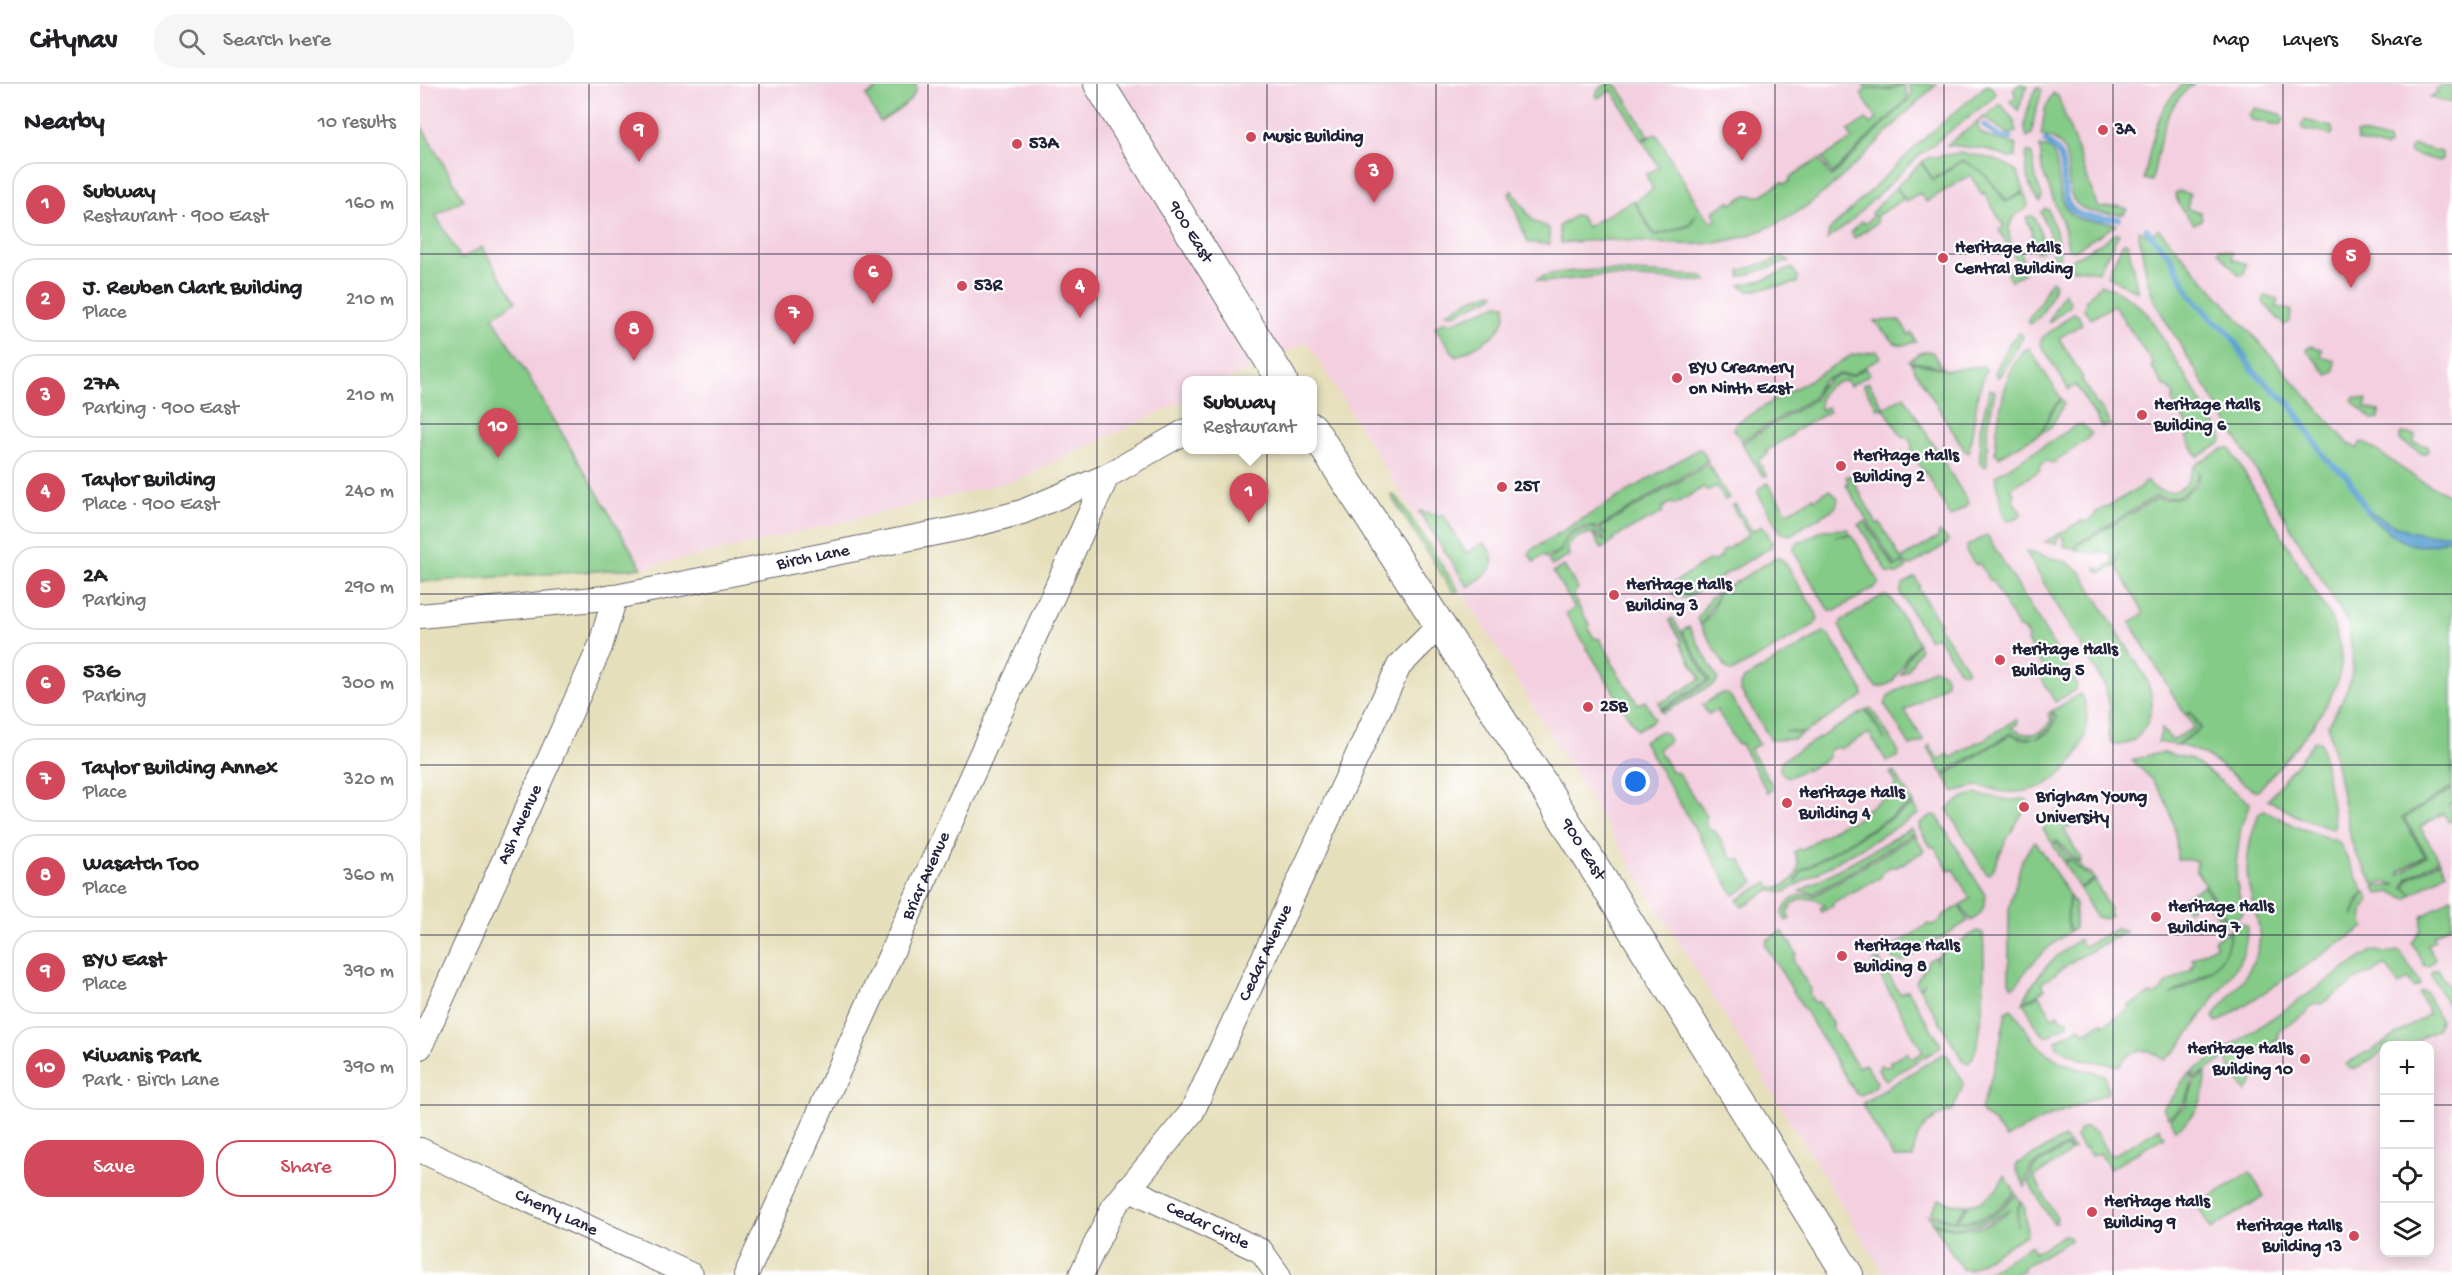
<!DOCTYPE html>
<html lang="en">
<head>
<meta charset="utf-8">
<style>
	:root { --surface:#fff; --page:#f6f6f6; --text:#202124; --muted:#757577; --line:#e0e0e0; --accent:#d1495b }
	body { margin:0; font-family:"Gochi Hand",sans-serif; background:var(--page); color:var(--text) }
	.controls { position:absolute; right:18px; bottom:18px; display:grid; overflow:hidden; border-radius:12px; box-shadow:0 3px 15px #0003 }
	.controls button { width:54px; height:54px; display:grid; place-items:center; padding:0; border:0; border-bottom:2px solid var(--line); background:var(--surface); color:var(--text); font:30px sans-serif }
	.you { position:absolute; left:1216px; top:698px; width:21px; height:21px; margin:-15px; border:4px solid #fff; border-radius:50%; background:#1a73e8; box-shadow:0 0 0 9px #1a73e833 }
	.badge { display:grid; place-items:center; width:39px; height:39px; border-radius:50%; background:var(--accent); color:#fff; font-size:20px; font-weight:700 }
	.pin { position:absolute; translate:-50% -50px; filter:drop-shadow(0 2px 3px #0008) }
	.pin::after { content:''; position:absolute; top:32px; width:21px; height:18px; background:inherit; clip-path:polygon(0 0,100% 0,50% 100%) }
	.popup { position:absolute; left:762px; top:292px; width:135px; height:78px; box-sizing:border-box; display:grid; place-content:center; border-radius:12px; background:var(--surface); filter:drop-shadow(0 2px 4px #0005); font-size:20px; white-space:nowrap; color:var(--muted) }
	.popup b { font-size:22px; color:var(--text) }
	.popup::after { content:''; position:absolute; left:50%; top:100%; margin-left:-12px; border:12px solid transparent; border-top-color:var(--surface) }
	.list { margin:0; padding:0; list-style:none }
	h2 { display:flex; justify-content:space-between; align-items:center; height:78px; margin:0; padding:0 24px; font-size:26px }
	h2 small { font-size:20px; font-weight:400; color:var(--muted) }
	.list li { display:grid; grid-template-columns:39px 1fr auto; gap:18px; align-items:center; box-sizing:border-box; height:84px; margin:0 12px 12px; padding:0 12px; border:2px solid var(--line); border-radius:24px }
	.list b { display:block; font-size:22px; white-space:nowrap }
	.list p { margin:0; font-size:20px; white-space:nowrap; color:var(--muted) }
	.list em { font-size:20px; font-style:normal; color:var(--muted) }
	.actions { display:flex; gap:12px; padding:18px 24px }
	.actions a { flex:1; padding:14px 0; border:2px solid var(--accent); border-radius:24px; text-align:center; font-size:21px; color:var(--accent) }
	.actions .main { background:var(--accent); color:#fff }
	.icon { flex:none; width:33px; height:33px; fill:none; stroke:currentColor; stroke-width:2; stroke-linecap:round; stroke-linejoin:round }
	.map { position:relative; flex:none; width:2032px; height:1191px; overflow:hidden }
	header { display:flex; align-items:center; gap:36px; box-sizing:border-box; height:84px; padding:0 30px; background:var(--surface); border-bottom:2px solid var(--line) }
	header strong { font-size:28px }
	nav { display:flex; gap:33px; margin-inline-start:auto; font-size:21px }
	.search { width:420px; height:54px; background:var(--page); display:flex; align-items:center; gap:15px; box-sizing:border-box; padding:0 21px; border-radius:24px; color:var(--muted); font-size:22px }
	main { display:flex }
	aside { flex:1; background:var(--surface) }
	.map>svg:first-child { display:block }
	.built { fill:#f3cfdf; fill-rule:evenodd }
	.green { fill:#84cb87; stroke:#537661; stroke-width:1.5 }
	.water { fill:#5fa2d3; stroke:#406287; stroke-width:1.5 }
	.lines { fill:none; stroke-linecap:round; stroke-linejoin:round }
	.stream { stroke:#5fa2d3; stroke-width:6 }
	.minor-casing { stroke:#676468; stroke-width:26 }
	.major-casing { stroke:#676468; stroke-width:32 }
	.minor { stroke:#fff; stroke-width:24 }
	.major { stroke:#fff; stroke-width:30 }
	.grid { fill:none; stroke:#22223b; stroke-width:1.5; stroke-opacity:0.55 }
	.poi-dot { fill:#d1495b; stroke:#fff; stroke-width:2 }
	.labels { text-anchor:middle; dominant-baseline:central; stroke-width:4.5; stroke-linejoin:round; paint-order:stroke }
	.poi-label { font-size:18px; font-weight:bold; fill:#22223b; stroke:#fff; text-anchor:start }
	.street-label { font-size:18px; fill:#22223b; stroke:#fff }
</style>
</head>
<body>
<header>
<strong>Citynav</strong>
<div class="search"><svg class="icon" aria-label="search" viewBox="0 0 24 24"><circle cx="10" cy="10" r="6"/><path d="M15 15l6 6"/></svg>Search here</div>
<nav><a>Map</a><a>Layers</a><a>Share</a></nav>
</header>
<main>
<aside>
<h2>Nearby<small>10 results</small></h2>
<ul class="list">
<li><span class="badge">1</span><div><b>Subway</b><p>Restaurant · 900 East</p></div><em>160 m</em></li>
<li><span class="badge">2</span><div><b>J. Reuben Clark Building</b><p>Place</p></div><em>210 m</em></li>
<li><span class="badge">3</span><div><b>27A</b><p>Parking · 900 East</p></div><em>210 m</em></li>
<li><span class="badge">4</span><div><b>Taylor Building</b><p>Place · 900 East</p></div><em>240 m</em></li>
<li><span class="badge">5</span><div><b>2A</b><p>Parking</p></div><em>290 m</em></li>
<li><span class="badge">6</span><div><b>53G</b><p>Parking</p></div><em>300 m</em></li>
<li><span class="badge">7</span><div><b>Taylor Building Annex</b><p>Place</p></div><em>320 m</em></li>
<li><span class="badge">8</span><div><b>Wasatch Too</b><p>Place</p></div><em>360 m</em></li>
<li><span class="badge">9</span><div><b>BYU East</b><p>Place</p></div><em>390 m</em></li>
<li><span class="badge">10</span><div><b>Kiwanis Park</b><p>Park · Birch Lane</p></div><em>390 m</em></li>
</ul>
<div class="actions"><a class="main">Save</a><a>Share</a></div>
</aside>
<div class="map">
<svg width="2032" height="1191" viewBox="0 0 2032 1191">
	<rect width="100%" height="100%" fill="#fff"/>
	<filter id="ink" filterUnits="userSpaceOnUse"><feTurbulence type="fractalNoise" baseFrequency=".0167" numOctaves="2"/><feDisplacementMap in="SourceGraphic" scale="12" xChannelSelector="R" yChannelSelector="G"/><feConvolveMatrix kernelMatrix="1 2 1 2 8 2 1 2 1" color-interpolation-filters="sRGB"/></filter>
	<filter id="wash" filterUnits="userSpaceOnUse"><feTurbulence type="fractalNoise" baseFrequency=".008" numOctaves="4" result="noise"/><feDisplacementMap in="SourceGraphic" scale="24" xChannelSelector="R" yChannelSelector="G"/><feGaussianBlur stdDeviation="1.35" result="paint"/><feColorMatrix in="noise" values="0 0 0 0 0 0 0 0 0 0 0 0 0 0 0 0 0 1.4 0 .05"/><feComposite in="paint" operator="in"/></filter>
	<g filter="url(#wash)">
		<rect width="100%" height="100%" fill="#e6dfbb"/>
		<path class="built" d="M0,0H2032V1191H1465L887,258L807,296H766V316L597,396L339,458L222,484L90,263L0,102ZM1964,962H2010V1168H1964Z"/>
		<path class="green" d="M465,0H496C499,15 472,31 460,38L446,12Z
			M1187,0H1196L1229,52L1222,56L1192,6L1178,14L1176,12L1178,6Z
			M1443,0H1484L1488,14L1412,90L1402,74L1432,55L1428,47L1446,35L1450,40L1457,35L1441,10L1446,5L1469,6L1483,1L1468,5L1445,4Z
			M1488,0H1517C1443,65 1390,153 1282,160C1249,162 1215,156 1182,156C1169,156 1155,158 1141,159L1139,142L1156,131L1160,132L1167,143L1213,116L1234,152L1270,142L1276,130L1269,141L1235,151L1215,117L1233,105L1226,91L1239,83L1223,57L1236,49L1280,125L1292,138L1297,135L1293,128L1309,117L1312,120L1326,111L1340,112L1362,98L1365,100L1370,97V93L1399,75L1411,93L1490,14L1491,6Z
			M1568,0L1576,9L1573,14L1497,73L1431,137L1407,156L1409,147L1506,53Z
			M1600,0L1607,1L1598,27L1590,17L1596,13L1593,6Z
			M1764,0H1774C1741,23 1740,61 1732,97L1724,95C1732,60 1734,24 1764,0Z
			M2025,0L2032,1V19L2010,14L2018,9L2016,6Z
			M1617,3L1622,6L1614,34L1612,50L1607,53C1601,40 1610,16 1617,3Z
			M1633,9L1638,12L1678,124L1699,122L1707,125L1704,130C1692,129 1676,130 1666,126C1631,112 1668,58 1621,52L1625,25Z
			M1581,20L1595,38L1596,48L1590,50C1577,46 1574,37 1564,34L1558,38V45C1570,59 1583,54 1596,61V73L1589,74L1566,65L1527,61Z
			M1835,24L1861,30L1864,34L1862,39L1859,41L1832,36L1829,31Z
			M1885,36L1912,43L1913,49L1911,51L1884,45L1881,42Z
			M0,40L44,115L16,131L41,175L62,163L96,217L73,233L222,484L0,498Z
			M1939,49L1968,56L1969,62L1965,64L1938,57L1936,50Z
			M1994,61L2022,68V75L2019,77L1990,69L1989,66Z
			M1620,62L1630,64C1645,84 1631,117 1655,133C1668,141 1683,135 1696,141L1653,167L1648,165L1644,143L1622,86Z
			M1607,68L1612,70L1616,96L1622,113L1620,118C1609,108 1603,82 1607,68Z
			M1539,69C1554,70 1588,76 1597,89C1601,94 1602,102 1604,107L1587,117L1567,92L1555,83L1567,93L1586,118L1604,109C1605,112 1609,119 1608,122C1606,126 1599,128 1596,131C1585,143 1587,160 1601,168L1604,189L1591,197L1587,189L1599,181L1579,146L1584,142L1564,109L1562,110L1550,91L1506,118L1500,109L1486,117L1477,102L1501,79L1513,96L1543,77L1554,83L1542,76L1513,95L1502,78L1508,74Z
			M1476,103L1484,115L1456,132L1457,139L1434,154L1431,148L1442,137L1445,140L1453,132L1451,129Z
			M1092,107L1113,137L1129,144L1130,160L1108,159L1089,110Z
			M1758,107L1770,110L1767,125L1780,128L1782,134L1780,137L1774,140C1766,131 1758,122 1755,110Z
			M1625,124L1628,126L1636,147L1640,171L1637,176L1633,174L1629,149L1621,128Z
			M1610,132L1614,133C1619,143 1626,158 1621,168H1616L1611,145L1606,134Z
			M1739,145L1929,360L1938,365L1940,359L1944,358L1999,396L2032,412V703L1982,734L2005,772L1980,787L1979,791L2007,772L1984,734L2032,705V719L2029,721L2032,727V737L2029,738L2023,729L2000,743L2019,775L1988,794L1983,803L1990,808L1985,803L1989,795L2020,777L2027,788L1993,810L1991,809L1992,811L1986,815L1972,808L1958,810L1954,803L1977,801L1964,798L1955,801L1936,771L1931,756L1908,640C1935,597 1937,586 1927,537L1735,219L1727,194L1718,146L1729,152Z
			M1697,149L1699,150L1678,188L1648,184L1650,177Z
			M1703,159L1708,160L1718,208L1687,192Z
			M1799,165L1813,168L1812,175L1826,180L1824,190L1819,191L1798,168Z
			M1364,173L1370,177L1320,193V187L1323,186Z
			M1372,184L1378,193L1377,199L1328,207L1320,201L1343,196Z
			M1181,186L1282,192L1287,198L1181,192L1124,198L1116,196C1129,186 1165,187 1181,186Z
			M1631,196L1635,199C1631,212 1624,234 1610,240L1608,236L1619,220Z
			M1681,200C1700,207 1716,217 1729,232L1803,354L1801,359L1778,373L1766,353L1772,349L1752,317L1754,311L1749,304L1744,302L1731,282L1733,280L1694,221L1671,235L1664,225L1666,216Z
			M1072,208L1075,209L1071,213L1034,230L1026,229L1049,216Z
			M1644,208L1650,218V222L1628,239Z
			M1845,212L1858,215L1856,223L1871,226L1870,238L1864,241L1843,218Z
			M1078,220L1085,221C1090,250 1057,261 1036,273L1015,243L1025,237L1034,238Z
			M1654,229L1658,231L1662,240L1639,254L1663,294L1661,295L1677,321H1679L1691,341L1688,342L1686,341L1682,343L1656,301L1649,306L1620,259L1622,254Z
			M1479,236L1489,251L1492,249L1496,258L1483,261L1475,259L1454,237Z
			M1598,249H1601L1603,253L1580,292L1577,293L1575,288L1590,259Z
			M1891,262L1902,265L1901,273L1915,277L1914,288L1908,291L1887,267V264Z
			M1609,264L1641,314L1630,328L1622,347L1631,329L1641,315L1644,320L1631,343L1579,373L1575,369C1576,347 1585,271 1609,264Z
			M1457,267L1461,273L1432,291L1419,290L1404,296L1398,303L1393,314L1321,357L1314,345L1316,339L1432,271Z
			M1508,267L1512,268L1522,283L1489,277L1500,269Z
			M1490,278L1527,286L1564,282L1566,286L1558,310L1549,369L1545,367Z
			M1446,284L1450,290L1430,302L1427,297C1410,297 1396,309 1401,326L1407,323L1410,327L1371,349L1372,351L1346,367L1348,370L1338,376L1347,392L1342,391L1322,359L1395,315L1399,304L1411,294L1418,292H1432Z
			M1448,298L1464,324L1484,312L1548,418L1547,422L1530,433L1506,388L1504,389L1491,366L1492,361L1488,354H1483L1465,326L1462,324L1458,325L1443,301Z
			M1570,305L1575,307L1567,345V381L1565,383L1560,380V344Z
			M1934,313L1947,316L1945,324L1959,327V335L1953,336L1932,317Z
			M1662,340L1672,350L1668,352L1669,354L1633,379L1627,377L1621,381L1619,387L1591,404L1595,412L1592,414L1602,431L1588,437L1582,428L1576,391L1657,341Z
			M1983,349L1995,351L1994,359L2008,362V367L2003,370L1980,356V350Z
			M1805,364L1810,365L1910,532C1915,547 1923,565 1921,581C1916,625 1866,673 1838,707L1833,706C1809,689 1787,667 1758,661L1781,644L1771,627L1765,631L1710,539L1724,529L1696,481L1699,467L1695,482L1682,489L1678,488L1676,484L1685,486L1687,481H1691L1693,471L1680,468V462L1678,470L1656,466L1658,461L1737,414L1744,416L1761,413L1775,401L1780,390L1777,386L1779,389C1769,408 1758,418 1736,412L1657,460L1656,465L1644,462L1645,454L1638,453L1636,460L1625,458L1661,437L1666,438L1673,434L1675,429L1723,402L1722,400L1727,397C1736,409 1754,412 1765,401C1770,395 1771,385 1776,381C1785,374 1796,369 1805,364Z
			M1278,365L1282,366L1288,377L1178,444L1168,442L1151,448L1145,454L1140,467L1126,474L1124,471L1114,478L1109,471L1111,466Z
			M1288,380L1309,414L1305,416L1296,402L1287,407L1284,403L1255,420L1250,419L1243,423L1242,429L1193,454L1194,457L1182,465L1173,451L1185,457L1182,452C1168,447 1153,451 1147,466L1150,471L1132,482L1128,476L1140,468L1146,456L1154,449L1172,444L1188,451L1180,444Z
			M1430,391L1457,440L1460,439L1481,475L1519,453L1518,450L1520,448L1528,456L1527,460L1492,481L1487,482L1484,477L1475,482L1426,401L1428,397L1426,393Z
			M1348,399L1367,429L1393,413L1394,415L1409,406C1416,411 1421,414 1415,424L1370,451L1361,449L1338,410V405Z
			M972,411L978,414L1039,507L1033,508L971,412Z
			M1315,420L1332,447L1343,442L1352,458L1351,463L1266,514L1256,513L1252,507V500L1289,476L1294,477L1301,473L1302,468L1329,451L1312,422Z
			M1002,427L1004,430L1009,428L1011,432L1015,429L1018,433L1023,430L1046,469L1064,459C1084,482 1066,491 1048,503L999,428Z
			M1445,437L1474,484L1483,479L1486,485L1477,490L1468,489L1439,441Z
			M1427,445L1430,450L1415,452L1432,451L1459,498L1457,502L1415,527H1409L1373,466L1375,461L1403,446Z
			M1567,451L1657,600L1655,606L1635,618L1620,592L1626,587L1607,558L1608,553L1603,545L1598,544L1572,496L1570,497L1559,479L1556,481L1546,468L1547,462Z
			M1605,467L1647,478L1660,487L1726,594C1729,603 1733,612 1732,622C1729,642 1714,667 1692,659L1689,651L1690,622L1684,600Z
			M1359,474L1364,477L1396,529L1398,535L1394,541L1312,588L1307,585L1281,542L1292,528L1298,511L1281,541L1277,535L1290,514L1353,475Z
			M1144,482L1158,505L1154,508L1155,511L1153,513L1170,541L1169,546L1174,554L1180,555L1192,576L1190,577L1218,620L1225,617L1235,634L1233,637L1217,646L1146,530L1155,524L1133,488Z
			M1495,493L1500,502L1498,504L1520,539L1518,541L1548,586L1544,588L1539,586L1517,552L1509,556L1480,509L1483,500Z
			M1466,512L1471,515L1498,558C1494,564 1489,569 1486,574C1478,588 1476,602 1457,603L1452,599L1419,542L1422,537L1460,513Z
			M1253,534L1288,596L1241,625L1239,617L1241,619L1281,595L1260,559L1262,557L1249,536Z
			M1269,543L1298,595L1296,599L1243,629L1241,627L1287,599L1290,596L1262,547Z
			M1404,548L1410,552L1442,605L1443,611L1439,615L1384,649L1365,647L1382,650L1374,655L1351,656L1321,607L1320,601L1324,595Z
			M1498,560L1500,565L1488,586L1481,591L1487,575Z
			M1513,585L1522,587L1526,593V600L1485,627L1504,657L1490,662L1465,621L1468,612Z
			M1302,609L1308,610L1312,615L1339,660L1330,665L1351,699L1352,706L1348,709L1321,660L1318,661L1297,626L1288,630L1282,621Z
			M1660,610C1669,619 1667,639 1665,651C1655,687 1623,712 1584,708C1575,707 1566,702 1557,702C1549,703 1542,706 1534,708L1524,692L1591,650C1597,654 1606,657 1612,654L1597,652L1591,649L1523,690L1508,665L1509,661L1519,676L1528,670L1531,674L1557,658L1559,659L1596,635L1598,639L1592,644C1606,654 1624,652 1631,635L1628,630L1631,627C1638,640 1627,648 1616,654C1627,652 1634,644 1636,633L1632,627Z
			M1451,624L1478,666L1479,672L1467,678L1449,649L1421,665L1416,663L1409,667L1408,674L1386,687L1385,685L1370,693C1360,691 1358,684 1362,676L1446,626L1465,656L1447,625Z
			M1770,628L1780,644L1756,661L1738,658L1742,645L1752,656L1774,644L1767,631Z
			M1241,647L1246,649L1249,657L1238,665L1251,687L1257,688L1287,733L1285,738L1289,745L1295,747L1312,775H1320L1334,799L1314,811L1223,657Z
			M1895,656L1901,659L1915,740L1912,745L1881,734L1848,716Z
			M1745,669L1771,675L1830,719L1821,743L1816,780V796L1823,829L1809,839L1776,786L1777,777L1757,775C1757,733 1745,703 1712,677L1728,671Z
			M1474,687L1493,719L1381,787L1375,799L1382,787L1493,721L1499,730L1365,808L1347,807L1322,823L1317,816L1348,798L1351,804C1372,804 1385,786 1374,768L1379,765L1381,766L1427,737L1432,738L1440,733L1442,728L1469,711L1468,707L1477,701L1470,689Z
			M1554,710L1590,716L1605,715L1609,718L1585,758L1573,786L1569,790L1566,789L1527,725L1542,714Z
			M1844,726L1877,743L1919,758L1944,808C1937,815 1934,822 1933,833L1941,813L1946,808L1950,815C1943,822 1940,833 1945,843L1797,939L1793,933C1807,913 1829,893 1837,869C1845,844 1831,821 1828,797C1825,773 1831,751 1839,729Z
			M1637,727L1640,728L1647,739L1650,737L1653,741L1644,746L1661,774L1657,777L1637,757L1632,759L1623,745Z
			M1512,731L1517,732L1565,811C1565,825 1562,830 1551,837L1540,821L1550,815L1533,785L1529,787L1514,762L1511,763L1499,744V740Z
			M1490,745L1494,749L1395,809L1380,807Z
			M1495,751L1504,767L1477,783H1470L1463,787L1461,793L1412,819L1413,822L1402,828L1400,824L1405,821C1390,811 1375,812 1367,829L1370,835L1366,837L1362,830C1368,814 1380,808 1396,811Z
			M1614,758L1617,759L1649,811L1647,837L1650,812L1655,821V844L1650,847L1647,837L1649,848C1627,863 1610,879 1596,901L1592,903L1589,897V825L1602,776Z
			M1637,759L1645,769L1657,779L1661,777L1660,781L1665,787L1670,789L1663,788L1648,775L1644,778L1633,761Z
			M1648,776L1668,792L1671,790L1674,795L1659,804L1644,779Z
			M1675,796L1690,826L1688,828L1691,832L1685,835L1676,833L1660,805Z
			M1784,802L1807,840L1801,844C1800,826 1787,816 1769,817L1772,823L1767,826L1762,817L1763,814Z
			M2032,813V840L2013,852L2015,856L2007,861L2015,875L2009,882H2005L1992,859L2001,846L2002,833Z
			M1539,822L1548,837L1483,878L1473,876L1469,869L1473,867L1472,864L1508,840L1513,841L1520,837L1522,832Z
			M1821,839L1827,841C1827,854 1826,864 1820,877L1758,965L1754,969L1752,966L1754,969L1744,976C1728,961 1710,964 1699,982L1662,975L1637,963L1636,957L1660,943L1665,949L1682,938L1684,941L1709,925L1708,922L1729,910L1735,911L1742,906L1744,901L1772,885L1771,882L1775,879L1772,875L1797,861L1794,856L1810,846C1808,887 1778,891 1750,911C1782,896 1809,882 1811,844Z
			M1698,844L1700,847L1703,846L1705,848L1656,875L1622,899L1625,905L1603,919C1615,890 1634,873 1659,855L1663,863Z
			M1362,847L1377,870L1373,872L1375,875L1373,877L1391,905L1389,910L1394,918H1399L1413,941L1411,942L1438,983L1445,980L1457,998L1455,1003L1441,1011L1436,1010L1345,861L1347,856Z
			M1557,847L1563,849V853C1565,875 1565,967 1548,979L1544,978L1500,905L1505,898L1499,904L1496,898L1509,876L1517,872L1516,878L1518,871Z
			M1953,866L1963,869L1980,867L2000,898V901L1994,904L1988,895L1979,901L1966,881L1949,891L1947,889L1901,920L1896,919L1889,924L1887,929L1859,946L1860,949L1857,950L1859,954L1824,978L1825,987L1834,997L1826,1008L1805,974L1774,995V987Z
			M1459,876L1480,910L1488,906L1521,961L1518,965L1466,996L1458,986L1460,981L1466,983L1471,980L1470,977L1487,968L1492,975L1503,968L1453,879Z
			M2018,885L2032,908V929L2011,891L2012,887Z
			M2003,907L2006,908L2020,935L2018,944L1990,961L1964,962V967L1934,986L1932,984L1929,985L1926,980L1946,968L1948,969L2009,930L1999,909Z
			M1619,911L1632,933L1638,930L1640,934L1648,936V940L1629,952H1625L1616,942L1604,919Z
			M1591,925C1599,931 1604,943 1610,952C1630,978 1654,985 1685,991L1688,1009L1621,1036L1586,1054L1572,1036L1563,1031L1561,1025L1576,979L1586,928Z
			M1522,970L1527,971L1544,999L1533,1026L1514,1034V1036C1499,1041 1494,1061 1493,1074H1474L1443,1023V1019Z
			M1772,988C1773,1008 1764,1023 1748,1034L1743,1023C1759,1012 1757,997 1772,988Z
			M1786,989C1786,1012 1776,1035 1755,1046L1750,1035L1765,1022L1775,997Z
			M1666,1043L1676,1048L1688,1070L1694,1071L1739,1044L1744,1053L1690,1085L1680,1069L1671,1072L1666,1064L1663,1065L1656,1053L1660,1045Z
			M1644,1054L1654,1065L1651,1067L1647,1061L1611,1082L1605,1103L1596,1085L1597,1080Z
			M1647,1063L1650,1068L1646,1072L1614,1093L1637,1134L1635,1136L1637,1139H1633L1609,1099L1613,1083Z
			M1830,1088L1844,1112L1791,1145L1777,1121Z
			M1585,1092L1595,1108C1579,1128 1561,1138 1536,1137L1550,1120L1562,1117L1576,1106Z
			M1596,1110L1600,1117L1597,1128L1598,1142V1128L1601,1117L1605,1125L1607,1150L1549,1186L1542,1185L1513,1139C1541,1150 1571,1146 1592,1124C1566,1141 1544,1149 1513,1138L1508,1131C1543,1143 1571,1142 1596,1110Z
			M1519,1115L1532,1120L1547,1121L1534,1137L1511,1129Z
			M1644,1151L1648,1152L1651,1156L1603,1183L1604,1185L1595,1191H1563L1611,1161L1614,1169Z"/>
		<path class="water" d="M1942,420C1963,440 2003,457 2032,448V453C2003,467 1989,465 1964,444C1955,437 1946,430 1942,420Z"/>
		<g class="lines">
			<path class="stream" d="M1564,41L1577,52L1590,54
				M1626,57C1633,62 1639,67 1641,75C1647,95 1637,126 1665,132C1676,135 1688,134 1699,135
				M1726,145L1750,172L1770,210L1793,236L1808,247L1834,288L1871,321L1906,375L1927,392L1947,427"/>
		</g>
	</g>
	<g filter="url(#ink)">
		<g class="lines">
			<g class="minor-casing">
				<g id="minor">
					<path id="s1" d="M0,532L195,513L546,443L602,428L687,392L766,347"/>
					<path id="s2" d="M0,963L180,563L195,513"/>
					<path id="s3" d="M0,1066L271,1191"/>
					<path id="s4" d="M708,1104L841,1167L858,1191"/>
					<path id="s5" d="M326,1191L687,392"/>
					<path id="s6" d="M661,1191L693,1124L772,1028L979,582L1020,541"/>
				</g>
			</g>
			<g class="major-casing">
				<g id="major">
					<path id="s7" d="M679,0L862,296"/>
					<path id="s8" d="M892,344L1118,693L1428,1191"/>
				</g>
			</g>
			<use href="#minor" class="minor"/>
			<use href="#major" class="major"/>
		</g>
	</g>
	<path class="grid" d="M169,0V1191M339,0V1191M508,0V1191M677,0V1191M847,0V1191M1016,0V1191M1185,0V1191M1355,0V1191M1524,0V1191M1693,0V1191M1863,0V1191M0,170H2032M0,340H2032M0,510H2032M0,681H2032M0,851H2032M0,1021H1964M2010,1021H2032"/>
	<g class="poi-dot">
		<circle cx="1683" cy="46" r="6"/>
		<circle cx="831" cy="53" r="6"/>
		<circle cx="597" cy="60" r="6"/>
		<circle cx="1523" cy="174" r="6"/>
		<circle cx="542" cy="202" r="6"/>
		<circle cx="1257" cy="294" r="6"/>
		<circle cx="1722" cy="331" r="6"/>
		<circle cx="1421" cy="382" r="6"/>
		<circle cx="1082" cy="403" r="6"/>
		<circle cx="1194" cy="511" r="6"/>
		<circle cx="1580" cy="576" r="6"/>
		<circle cx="1168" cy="623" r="6"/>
		<circle cx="1367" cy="719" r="6"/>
		<circle cx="1604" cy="723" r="6"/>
		<circle cx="1736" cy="833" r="6"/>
		<circle cx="1422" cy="872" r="6"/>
		<circle cx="1885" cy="975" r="6"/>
		<circle cx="1672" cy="1128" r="6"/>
		<circle cx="1934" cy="1152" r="6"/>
	</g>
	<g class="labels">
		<g class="poi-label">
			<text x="1695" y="46">3A</text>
			<text x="843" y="53">Music Building</text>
			<text x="609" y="60">53A</text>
			<text x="1535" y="164">Heritage Halls<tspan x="1535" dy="21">Central Building</tspan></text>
			<text x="554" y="202">53R</text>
			<text x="1269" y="284">BYU Creamery<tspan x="1269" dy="21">on Ninth East</tspan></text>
			<text x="1734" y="321">Heritage Halls<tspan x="1734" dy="21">Building 6</tspan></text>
			<text x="1433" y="372">Heritage Halls<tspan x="1433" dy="21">Building 2</tspan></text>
			<text x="1094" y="403">25T</text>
			<text x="1206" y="501">Heritage Halls<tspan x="1206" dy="21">Building 3</tspan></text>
			<text x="1592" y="566">Heritage Halls<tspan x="1592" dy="21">Building 5</tspan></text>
			<text x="1180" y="623">25B</text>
			<text x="1379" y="709">Heritage Halls<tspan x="1379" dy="21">Building 4</tspan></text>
			<text x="1616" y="713">Brigham Young<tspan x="1616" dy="21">University</tspan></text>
			<text x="1748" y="823">Heritage Halls<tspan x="1748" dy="21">Building 7</tspan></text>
			<text x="1434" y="862">Heritage Halls<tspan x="1434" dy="21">Building 8</tspan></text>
			<text x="1873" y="965" text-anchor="end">Heritage Halls<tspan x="1873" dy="21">Building 10</tspan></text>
			<text x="1684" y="1118">Heritage Halls<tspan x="1684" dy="21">Building 9</tspan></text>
			<text x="1922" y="1142" text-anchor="end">Heritage Halls<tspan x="1922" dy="21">Building 13</tspan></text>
		</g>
		<g class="street-label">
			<text stroke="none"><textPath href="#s7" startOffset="174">900 East</textPath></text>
			<text stroke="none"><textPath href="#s1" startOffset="398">Birch Lane</textPath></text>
			<text stroke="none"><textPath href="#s2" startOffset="244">Ash Avenue</textPath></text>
			<text stroke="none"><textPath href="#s8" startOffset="501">900 East</textPath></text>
			<text stroke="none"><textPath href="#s5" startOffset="438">Briar Avenue</textPath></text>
			<text stroke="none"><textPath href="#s6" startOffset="374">Cedar Avenue</textPath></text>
			<text stroke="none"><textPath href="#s3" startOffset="150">Cherry Lane</textPath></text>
			<text stroke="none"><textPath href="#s4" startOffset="88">Cedar Circle</textPath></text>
		</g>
	</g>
</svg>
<div class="controls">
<button>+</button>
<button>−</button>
<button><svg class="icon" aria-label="locate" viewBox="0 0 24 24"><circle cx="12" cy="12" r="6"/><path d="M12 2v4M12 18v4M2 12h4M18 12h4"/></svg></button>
<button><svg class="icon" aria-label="layers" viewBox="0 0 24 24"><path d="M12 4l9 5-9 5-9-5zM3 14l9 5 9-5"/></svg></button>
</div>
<div class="you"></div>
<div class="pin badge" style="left:829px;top:439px">1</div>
<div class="popup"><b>Subway</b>Restaurant</div>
<div class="pin badge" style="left:1322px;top:77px">2</div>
<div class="pin badge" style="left:954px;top:119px">3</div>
<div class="pin badge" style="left:660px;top:234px">4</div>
<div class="pin badge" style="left:1931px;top:204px">5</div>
<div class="pin badge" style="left:453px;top:220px">6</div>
<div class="pin badge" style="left:374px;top:261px">7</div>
<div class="pin badge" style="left:214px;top:277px">8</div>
<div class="pin badge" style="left:219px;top:78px">9</div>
<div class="pin badge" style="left:78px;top:374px">10</div>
</div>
</main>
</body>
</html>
